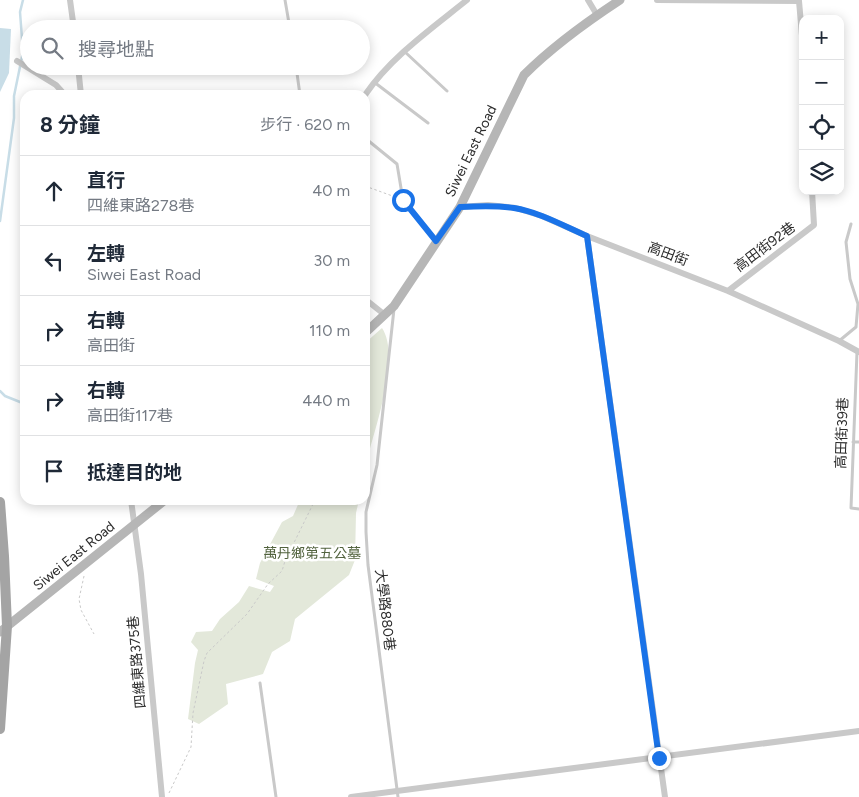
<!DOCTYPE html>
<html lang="zh-TW">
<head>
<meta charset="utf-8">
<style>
	:root { --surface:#fff; --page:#f6f6f7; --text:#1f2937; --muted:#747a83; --line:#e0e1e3 }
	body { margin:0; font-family:Figtree,"Noto Sans TC",sans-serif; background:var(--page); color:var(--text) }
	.controls { position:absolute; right:15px; top:15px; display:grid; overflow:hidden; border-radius:10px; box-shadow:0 2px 12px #0003 }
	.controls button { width:45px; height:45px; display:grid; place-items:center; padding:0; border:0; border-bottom:1px solid var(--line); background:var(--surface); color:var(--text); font:25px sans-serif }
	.stop { position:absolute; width:15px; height:15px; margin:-11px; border:4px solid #1a73e8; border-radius:50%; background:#fff }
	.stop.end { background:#1a73e8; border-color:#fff; box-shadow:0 1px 5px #0008 }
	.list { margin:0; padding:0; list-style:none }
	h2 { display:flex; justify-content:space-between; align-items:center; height:65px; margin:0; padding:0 20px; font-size:21px }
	h2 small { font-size:16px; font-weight:400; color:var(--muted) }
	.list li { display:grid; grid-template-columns:32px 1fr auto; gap:15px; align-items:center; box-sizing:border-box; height:70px; padding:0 20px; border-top:1px solid var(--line) }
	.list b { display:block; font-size:19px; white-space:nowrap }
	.list p { margin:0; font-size:16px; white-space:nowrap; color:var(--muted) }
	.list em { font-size:16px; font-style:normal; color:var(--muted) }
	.icon { flex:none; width:28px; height:28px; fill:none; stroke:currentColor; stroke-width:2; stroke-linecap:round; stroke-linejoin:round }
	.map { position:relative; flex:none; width:859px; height:797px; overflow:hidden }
	.search { position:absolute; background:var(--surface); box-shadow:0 2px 12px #0003; left:20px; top:20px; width:350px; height:55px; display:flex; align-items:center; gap:12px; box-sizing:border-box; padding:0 18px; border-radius:28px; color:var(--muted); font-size:19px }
	.panel { position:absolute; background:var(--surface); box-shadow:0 2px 12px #0003; left:20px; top:90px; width:350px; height:415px; border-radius:15px }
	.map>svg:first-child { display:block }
	.green { fill:#e3e8da }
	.water { fill:#c8dde7 }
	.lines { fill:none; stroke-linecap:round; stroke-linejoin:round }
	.stream { stroke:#c8dde7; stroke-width:2.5 }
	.path { stroke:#c9c9c9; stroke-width:1; stroke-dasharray:2.5 2.5; stroke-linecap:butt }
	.lane { stroke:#c9c9c9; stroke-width:3 }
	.street { stroke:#c9c9c9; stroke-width:6 }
	.secondary { stroke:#b6b6b6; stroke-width:9 }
	.primary { stroke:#a4a4a4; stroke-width:10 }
	.route { stroke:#1a73e8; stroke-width:6 }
	.labels { text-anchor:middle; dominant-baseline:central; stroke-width:5; stroke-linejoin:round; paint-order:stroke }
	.street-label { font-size:14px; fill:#2c2c2c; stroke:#fff }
	.park-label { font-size:14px; fill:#52633e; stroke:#fff }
</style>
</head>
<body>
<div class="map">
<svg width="859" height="797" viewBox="0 0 859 797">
	<rect width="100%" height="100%" fill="#fff"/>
	<path class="green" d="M382,328C402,358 372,435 365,468V343Z
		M300,500H359L356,513L355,560L349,575L295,619L290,641L272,652L263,674L226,684L228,704L199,724L188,719L195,663L198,650L191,642L196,632L212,631L220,619L239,602L249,586L270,592L274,586L256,579L260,563L282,522L293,516Z"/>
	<path class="water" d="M0,28L11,29L9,73L0,92Z"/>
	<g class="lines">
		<path class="stream" d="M0,221L14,118V96L23,52L20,12L23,0
			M0,391L5,396L25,404"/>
		<path class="path" d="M365,186L398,198
			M84,576L79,599L81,610L94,634
			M169,793L191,747L193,713L204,661L207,653L247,614L268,584L282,571L285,561L315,500"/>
		<path class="lane" d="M285,0L290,29
			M405,52L447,91
			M296,66L300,95
			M374,82L428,123
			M365,138L397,164L403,200L436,240
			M394,309L377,465L366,512V532L368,565L398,797
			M839,341L856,327L858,304L850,279L846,242L851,224
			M857,352L851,508L859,509
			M853,442H859
			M260,683L276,797"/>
		<path class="street" d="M70,0L74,29
			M588,0L597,15
			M657,0L799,1
			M799,1L803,47
			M17,61L56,85L65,95
			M78,66L81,95
			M365,95C391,57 431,29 467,0
			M460,207L488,205L516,208L542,216L587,236L728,291L839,341L859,352
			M587,236L665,797
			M728,291L814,225L812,191
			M365,299L385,315
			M131,500L141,574L162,797
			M351,797L859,731"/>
		<path class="secondary" d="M365,333L394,306L460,207L524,75C551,48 588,21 620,0
			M0,632L165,500"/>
		<path class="primary" d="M0,502L4,556L7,626L0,729"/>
	</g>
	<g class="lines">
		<path class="route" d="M403,200L436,241L460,207C478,206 496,205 514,208C539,212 564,226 587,236L659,758"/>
	</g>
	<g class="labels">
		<g class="street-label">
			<text transform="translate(471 151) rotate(-64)">Siwei East Road</text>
			<text transform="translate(765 247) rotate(-37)">高田街92巷</text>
			<text transform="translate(668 254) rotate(21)">高田街</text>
			<text transform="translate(842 433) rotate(-88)">高田街39巷</text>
			<text transform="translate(74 556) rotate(-39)">Siwei East Road</text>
			<text transform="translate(385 610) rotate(83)">大學路880巷</text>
			<text transform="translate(137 662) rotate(-95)">四維東路375巷</text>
		</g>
		<g class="park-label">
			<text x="312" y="553">萬丹鄉第五公墓</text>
		</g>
	</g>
</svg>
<div class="controls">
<button>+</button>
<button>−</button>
<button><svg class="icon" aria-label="locate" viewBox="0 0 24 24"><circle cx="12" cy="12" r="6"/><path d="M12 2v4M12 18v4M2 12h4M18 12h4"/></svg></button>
<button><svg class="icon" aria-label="layers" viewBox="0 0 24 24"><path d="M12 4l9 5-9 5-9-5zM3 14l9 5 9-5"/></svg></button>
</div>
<div class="stop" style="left:403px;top:200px"></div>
<div class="stop end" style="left:659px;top:758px"></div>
<div class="search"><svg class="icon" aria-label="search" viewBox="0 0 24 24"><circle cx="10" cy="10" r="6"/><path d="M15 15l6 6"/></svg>搜尋地點</div>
<section class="panel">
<h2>8 分鐘<small>步行 · 620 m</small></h2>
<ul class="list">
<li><svg class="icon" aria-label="ahead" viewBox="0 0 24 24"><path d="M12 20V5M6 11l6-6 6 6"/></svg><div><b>直行</b><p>四維東路278巷</p></div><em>40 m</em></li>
<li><svg class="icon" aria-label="left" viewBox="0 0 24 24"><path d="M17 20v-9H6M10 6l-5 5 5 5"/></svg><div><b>左轉</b><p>Siwei East Road</p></div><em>30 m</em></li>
<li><svg class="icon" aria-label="right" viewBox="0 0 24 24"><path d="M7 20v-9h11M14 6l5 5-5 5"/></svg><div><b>右轉</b><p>高田街</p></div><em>110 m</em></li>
<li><svg class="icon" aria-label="right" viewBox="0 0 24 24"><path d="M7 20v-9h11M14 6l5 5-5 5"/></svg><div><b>右轉</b><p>高田街117巷</p></div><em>440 m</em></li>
<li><svg class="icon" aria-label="arrive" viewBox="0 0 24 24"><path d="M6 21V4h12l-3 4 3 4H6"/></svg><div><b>抵達目的地</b></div></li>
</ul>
</section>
</div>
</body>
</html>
